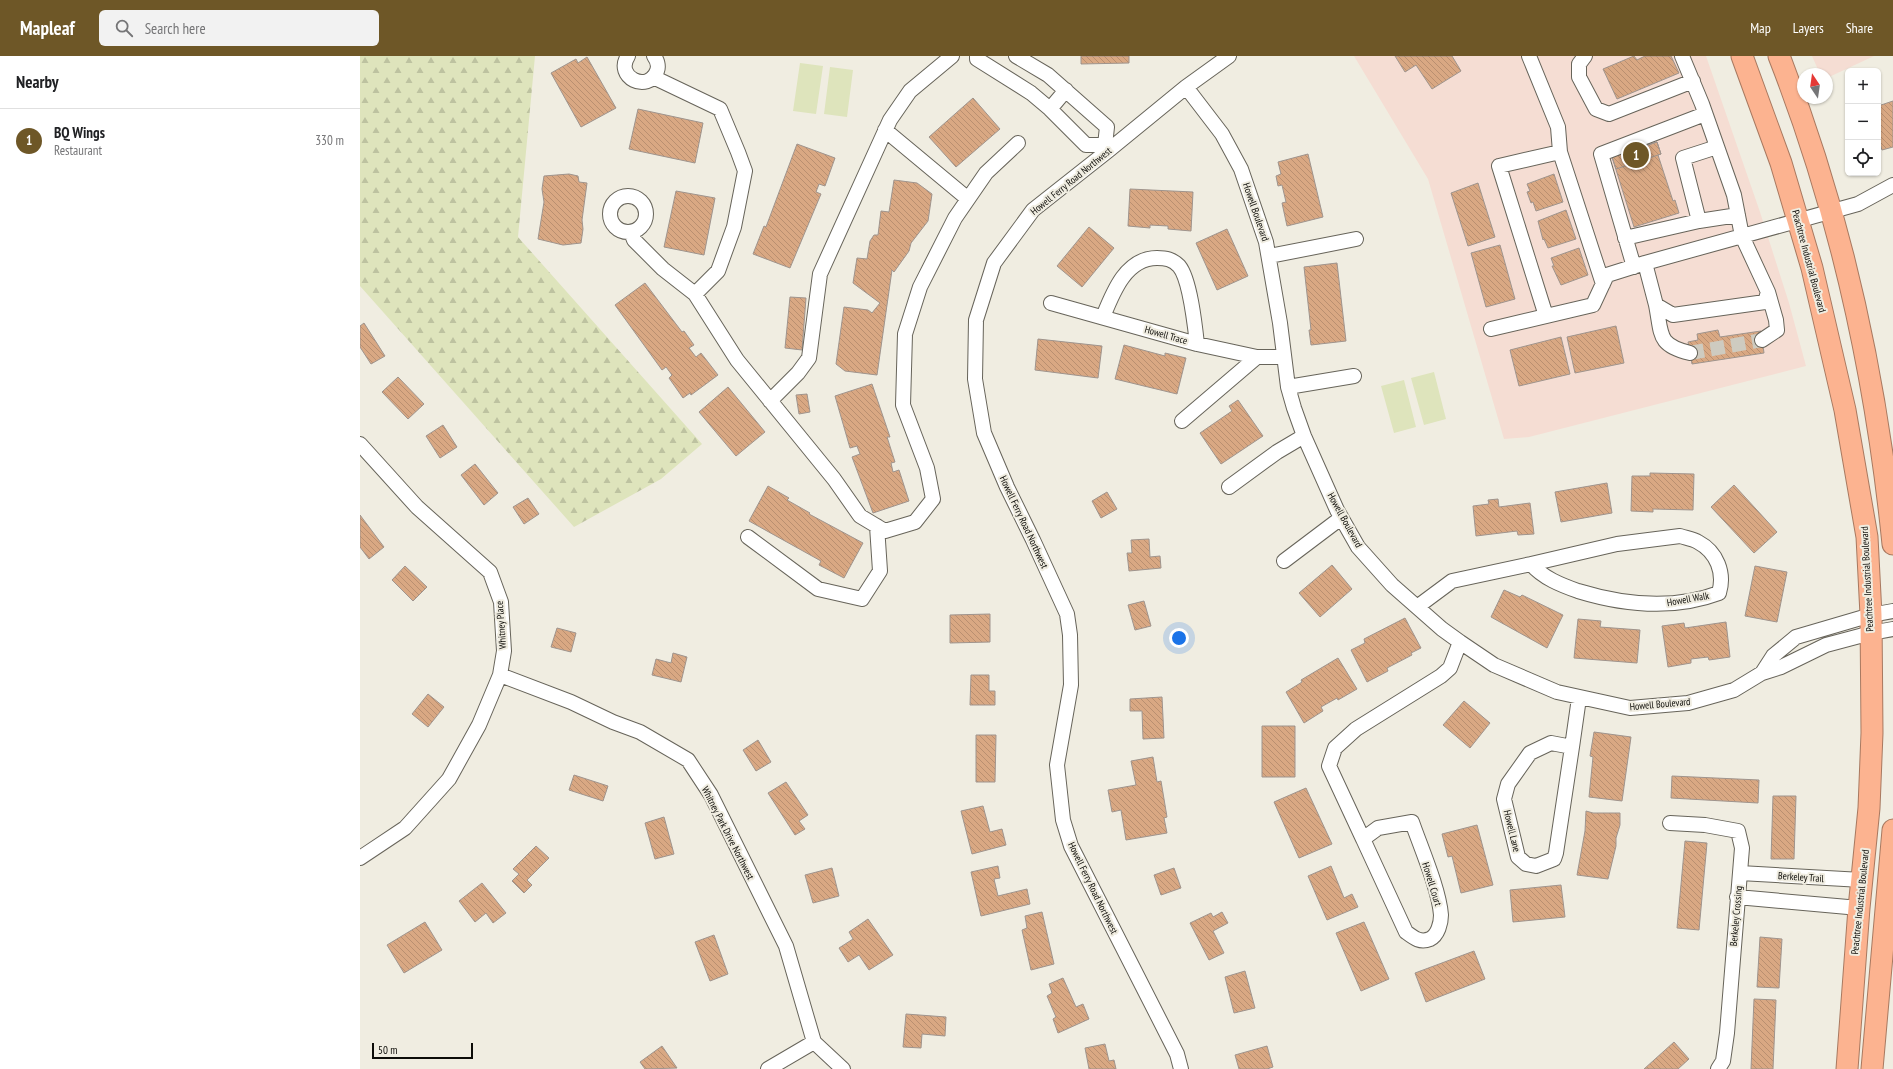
<!DOCTYPE html>
<html lang="en">
<head>
<meta charset="utf-8">
<style>
	:root { --surface:#fff; --page:#f2f2f2; --text:#202124; --muted:#757577; --line:#e0e0e0; --accent:#6e5727 }
	body { margin:0; font-family:"PT Sans Narrow",sans-serif; background:var(--page); color:var(--text) }
	.controls { position:absolute; right:12px; top:12px; display:grid; overflow:hidden; border-radius:6px; box-shadow:0 1px 3px #0004 }
	.controls button { width:36px; height:36px; display:grid; place-items:center; padding:0; border:0; border-bottom:1px solid var(--line); background:var(--surface); color:var(--text); font:20px sans-serif }
	.compass { position:absolute; left:1437px; top:12px; width:36px; height:36px; border-radius:50%; background:var(--surface); box-shadow:0 1px 3px #0004; rotate:347deg }
	.scale { position:absolute; left:12px; bottom:10px; width:101px; box-sizing:border-box; padding-left:4px; border:2px solid #0d0c08; border-top:0; font-size:11px; line-height:14px; white-space:nowrap; color:#0d0c08; -webkit-text-stroke:3px #f0ede1; paint-order:stroke }
	.you { position:absolute; left:819px; top:582px; width:14px; height:14px; margin:-10px; border:3px solid #fff; border-radius:50%; background:#1a73e8; box-shadow:0 0 0 6px #1a73e833 }
	.badge { display:grid; place-items:center; width:26px; height:26px; border-radius:50%; background:var(--accent); color:#fff; font-size:13px; font-weight:700 }
	.pin { position:absolute; translate:-50% -50%; border:2px solid #fff; box-shadow:0 1px 4px #0006 }
	.list { margin:0; padding:0; list-style:none }
	h2 { display:flex; justify-content:space-between; align-items:center; height:52px; margin:0; padding:0 16px; font-size:17px }
	h2 small { font-size:13px; font-weight:400; color:var(--muted) }
	.list li { display:grid; grid-template-columns:26px 1fr auto; gap:12px; align-items:center; box-sizing:border-box; height:64px; padding:0 16px; border-top:1px solid var(--line) }
	.list b { display:block; font-size:15px; white-space:nowrap }
	.list p { margin:0; font-size:13px; white-space:nowrap; color:var(--muted) }
	.list em { font-size:13px; font-style:normal; color:var(--muted) }
	.icon { flex:none; width:22px; height:22px; fill:none; stroke:currentColor; stroke-width:2; stroke-linecap:round; stroke-linejoin:round }
	.map { position:relative; flex:none; width:1533px; height:1013px; overflow:hidden }
	header { display:flex; align-items:center; gap:24px; box-sizing:border-box; height:56px; padding:0 20px; background:var(--accent); color:#fff }
	header strong { font-size:19px }
	nav { display:flex; gap:22px; margin-inline-start:auto; font-size:14px }
	.search { width:280px; height:36px; background:var(--page); display:flex; align-items:center; gap:10px; box-sizing:border-box; padding:0 14px; border-radius:6px; color:var(--muted); font-size:15px }
	main { display:flex }
	aside { flex:1; background:var(--surface) }
	.map>svg:first-child { display:block }
	.commercial { fill:#f5ddd3 }
	.forest { fill:url(#forest-firs) }
	.pitch { fill:#dee4bc }
	.building { fill:url(#building-back-hatch); stroke:#9f948d }
	.lines { fill:none; stroke-linecap:round; stroke-linejoin:round }
	.minor-tunnel { stroke:#cecbc0; stroke-width:14; stroke-dasharray:14 7; stroke-linecap:butt }
	.minor-casing { stroke:#67645a; stroke-width:16 }
	.highway-casing { stroke:#a87960; stroke-width:23 }
	.minor { stroke:#fff; stroke-width:14 }
	.highway { stroke:#fcb390; stroke-width:21 }
	.labels { text-anchor:middle; dominant-baseline:central; stroke-width:4; stroke-linejoin:round; paint-order:stroke }
	.street-label { font-size:10px; fill:#0d0c08; stroke:#f0ede1 }
</style>
</head>
<body>
<header>
<strong>Mapleaf</strong>
<div class="search"><svg class="icon" aria-label="search" viewBox="0 0 24 24"><circle cx="10" cy="10" r="6"/><path d="M15 15l6 6"/></svg>Search here</div>
<nav><a>Map</a><a>Layers</a><a>Share</a></nav>
</header>
<main>
<aside>
<h2>Nearby<small></small></h2>
<ul class="list">
<li><span class="badge">1</span><div><b>BQ Wings</b><p>Restaurant</p></div><em>330 m</em></li>
</ul>
</aside>
<div class="map">
<svg width="1533" height="1013" viewBox="0 0 1533 1013">
	<defs>
		<pattern id="forest-firs" width="22" height="20" patternUnits="userSpaceOnUse"><rect width="22" height="20" fill="#dee4bc"/><path d="M5 1l3.5 6h-7zM16 11l3.5 6h-7z" fill="#bdc2a0"/></pattern>
		<pattern id="building-back-hatch" width="6" height="6" patternUnits="userSpaceOnUse"><rect width="6" height="6" fill="#d9a883"/><path d="M-1 5l2 2M0 0l6 6M5-1l2 2" fill="none" stroke="#b98f70"/></pattern>
	</defs>
	<rect width="100%" height="100%" fill="#f0ede1"/>
	<path class="commercial" d="M994,0H1346L1400,156L1429,247L1446,310L1169,381L1144,383L1068,123Z
		M1452,0H1514L1467,22V18H1460Z"/>
	<path class="forest" d="M0,0H175L158,181L342,388L301,423L214,471L0,230Z"/>
	<path class="pitch" d="M440,7L463,10L456,58L433,55Z
		M470,11L493,14L487,61L464,58Z
		M1074,316L1086,363L1064,369L1051,322Z
		M1044,324L1056,371L1034,377L1021,330Z"/>
	<path class="building" d="M721,0H769V7L721,8Z
		M1035,0H1092L1101,15L1072,33L1056,9L1045,16Z
		M1274,0L1277,4L1285,0H1311L1319,17L1257,43L1243,13Z
		M227,1L256,52L221,71L191,17L216,3L218,7Z
		M613,42L640,73L596,111L569,81Z
		M1533,45V91L1522,94L1518,82V50Z
		M278,53L343,67L335,107L269,93Z
		M1297,86L1301,98L1298,99L1313,145L1315,144L1319,157L1274,171L1252,101Z
		M1297,86L1301,98L1256,113L1252,101Z
		M437,88L475,102L465,130L459,128L456,136L461,138L430,212L393,198L404,170L406,171Z
		M948,98L963,161L927,170L922,147L926,146L922,129L918,130L916,120L921,118L918,106Z
		M209,118L218,120L219,126L227,127L222,164L223,173L221,187L203,189L178,183L184,146L182,133L184,120Z
		M1194,118L1203,146L1176,155L1173,146L1171,147L1167,136L1170,135L1167,128Z
		M534,124L557,127L572,138L568,165L551,187L549,195L534,216L532,214L517,319L485,315L476,308L484,251L508,254L512,257L520,247L493,227L497,202L507,203L510,185L514,179H518L521,155L529,156Z
		M1118,127L1135,181L1108,190L1091,137Z
		M770,133L833,136L831,175L808,173V170L790,169V172L768,170Z
		M316,135L355,142L344,199L304,191Z
		M1206,154L1216,183L1188,192L1184,183L1183,184L1178,165Z
		M729,171L754,192L722,231L697,210Z
		M867,173L888,220L857,234L836,187Z
		M1140,189L1155,243L1126,251L1111,197Z
		M1219,192L1228,219L1201,229L1192,210H1194L1191,202Z
		M977,207L986,285L951,289L949,274H951L944,211Z
		M285,227L322,276L324,275L334,289L329,292L336,301L341,297L358,319L331,339L330,337L323,342L309,322L312,319L306,311L302,314L255,249Z
		M430,241L446,242L442,294L425,292Z
		M4,267L25,300L11,308L0,291V270Z
		M1256,270L1264,307L1215,317L1207,281Z
		M1358,274L1360,281L1401,275L1404,297L1332,308L1328,286L1338,284L1337,278Z
		M1201,281L1210,318L1159,330L1150,294Z
		M678,283L742,290L738,322L675,314Z
		M764,289L805,300V297L826,302L817,338L755,323Z
		M38,321L64,348L48,363L22,336Z
		M512,328L530,381H527L535,406L531,407L533,416L539,414L549,445L513,457L492,401L500,398L497,390L490,392L475,340Z
		M368,331L405,376L376,400L339,356Z
		M447,338L450,356L439,358L436,339Z
		M878,344L903,380L861,408L840,377L872,355L869,350Z
		M83,369L97,391L80,402L66,380Z
		M115,408L138,437L124,449L101,419Z
		M1290,417L1334,418L1333,454L1293,453V456L1271,455L1272,420H1290Z
		M1247,427L1252,457L1201,466L1195,436Z
		M1374,429L1417,476L1394,497L1351,451Z
		M408,430L429,442L427,444L450,457L449,458L503,487L484,522L459,509L461,505L389,465Z
		M747,436L757,453L741,462L732,445Z
		M168,442L179,458L164,468L153,451Z
		M1138,443L1139,451L1170,447L1174,478L1158,479L1157,475L1116,480L1113,450L1129,448L1128,444Z
		M0,459L24,491L9,503L0,491Z
		M789,483L790,501L800,500L801,512L769,515L767,497H772L771,484Z
		M972,509L992,533L960,561L939,537Z
		M45,510L67,531L53,545L32,524Z
		M1395,510L1427,516L1417,566L1385,560Z
		M1144,534L1160,541L1162,539L1203,559L1187,592L1131,561Z
		M784,545L791,570L775,574L768,549Z
		M630,558V586L590,587V559Z
		M1045,562L1061,592L1051,597L1052,599L1027,612L1028,615L1007,626L991,594L1005,587L1004,583Z
		M1218,563L1241,565L1240,571L1280,574L1277,607L1214,602Z
		M1366,566L1370,601L1349,604L1348,601L1331,603V607L1308,611L1302,570L1324,567L1325,572Z
		M197,572L216,577L211,596L191,591Z
		M313,597L327,601L321,626L292,619L296,603L311,607Z
		M978,602L997,633L978,644L977,642L961,651L963,655L944,667L926,636L942,626L941,624Z
		M611,619H629V635H635V649H610Z
		M68,638L84,651L68,671L52,658Z
		M802,641L804,682L783,683L782,655H770V643Z
		M1104,645L1130,667L1110,692L1083,669Z
		M902,670H935V721H902Z
		M1234,676L1271,681L1262,745L1229,741L1233,701L1230,700Z
		M616,679H636L635,726H616Z
		M398,684L411,706L396,715L383,694Z
		M793,701L797,726L801,725L807,761L804,762L807,777L766,784L761,754L752,756L748,734L776,729L771,705Z
		M214,719L248,730L243,745L209,734Z
		M1312,720L1399,724L1398,747L1311,742Z
		M426,726L448,759L439,765L445,773L435,779L408,737Z
		M946,732L972,788L939,802L914,746Z
		M1413,740H1436L1434,803H1411Z
		M623,750L630,776L642,773L646,789L612,798L601,755Z
		M1226,755L1233,757H1260V769L1256,782V790L1248,823L1217,819L1225,775Z
		M304,761L314,798L295,803L285,767Z
		M1117,769L1133,829L1101,837L1092,800L1088,801L1082,778Z
		M1325,785L1347,787L1339,874L1317,872Z
		M176,790L189,802L167,824L172,829L164,837L152,825L159,818L153,813Z
		M638,810L640,822L634,823L638,840L667,833L670,848L621,860L611,816Z
		M971,810L984,842L992,838L998,851L967,864L948,820Z
		M472,812L479,840L453,847L445,819Z
		M814,812L821,832L801,839L794,819Z
		M122,827L146,857L133,867L126,857L115,866L99,845Z
		M1201,829L1205,861L1153,866L1150,834Z
		M682,856L694,908L671,914L662,874L667,872L665,860Z
		M862,856L868,867L853,875L864,897L849,904L830,867L851,857L853,861Z
		M508,863L533,899L509,914L499,899L488,906L479,892L493,883L489,876Z
		M65,866L82,894L44,917L27,889Z
		M1004,866L1029,923L1001,935L976,877Z
		M354,879L368,918L350,925L335,886Z
		M1400,881L1422,883L1419,932L1397,931Z
		M1114,895L1125,923L1066,946L1055,917Z
		M885,915L895,952L874,957L865,921Z
		M703,922L716,951L723,948L729,963L698,977L693,963L696,961L687,940L692,937L689,928Z
		M1394,943L1416,944L1413,1013H1391Z
		M546,958L586,961L585,980L562,978L561,992L543,991Z
		M1314,986L1329,1003L1318,1013H1284Z
		M745,988L749,1005L754,1004L756,1013H729L725,992Z
		M302,990L317,1012L285,1013L280,1006Z
		M907,990L913,1011L907,1013H879L875,999Z"/>
	<g class="lines">
		<path class="minor-tunnel" d="M1330,297L1402,284"/>
		<g class="minor-casing">
			<path id="minor" d="M268,0C254,21 288,38 297,15C299,10 297,4 294,0
				M617,0V3L671,37L690,53L726,89H745L749,94
				M656,0L688,19L747,71L745,89
				M1169,0L1198,71L1200,96
				M1225,0L1219,8V21L1236,53L1249,58L1333,25
				M293,21L360,53L378,96L385,115L374,171L358,215L335,238
				M826,31L862,78L881,113L906,186L920,267L928,331L934,352L944,380L977,454L998,491L1032,529L1082,573L1100,586L1134,609L1197,636L1270,652L1328,647L1374,634L1402,617L1421,611L1466,589L1511,577L1533,573
				M690,53L706,34
				M525,74L608,143
				M1357,91L1323,102L1339,165L1378,159
				M250 158a18 18 0 1 1 36 0a18 18 0 1 1-36 0Z
				M271,176L274,184L303,213L335,238L377,304L474,423L500,460L525,475L555,466L573,443L567,412L543,349L545,278L560,231L595,162L626,117L658,87
				M1265,182L1339,165
				M910,200L996,183
				M1285,207L1296,249L1313,259L1405,246L1408,236L1382,180L1374,139L1342,48L1322,0
				M1274,211L1241,98L1345,58
				M691,247L837,288L897,301H924
				M1296,249C1302,279 1297,289 1330,297
				M1186,260L1139,110L1200,96L1243,228
				M743,261C753,236 766,202 797,202C806,202 812,203 819,210C830,223 835,270 837,288
				M1131,273L1233,249L1247,219L1285,207L1498,148L1533,129
				M1402,284L1417,274L1416,264L1408,236
				M928,331L994,320
				M410,345L438,317L449,302L460,218L530,64L550,35L592,0
				M822,365L897,301
				M0,388L57,451L130,516L141,546L144,595L140,619L119,669L89,723L45,772L0,802
				M869,431L917,396L944,380
				M1320,480C1326,482 1333,483 1338,486C1357,496 1365,517 1359,537C1314,554 1264,549 1218,535C1201,529 1183,522 1171,508L1257,488Z
				M388,481L458,533L502,543L520,515L517,470
				M924,505L981,462
				M1057,551L1092,525L1171,508
				M1402,617L1413,600L1436,581L1511,559L1533,555
				M140,619L211,646L253,666L280,676L328,704L351,739L426,890L454,986L483,1013
				M1191,687L1212,691L1196,797L1194,803L1176,810L1166,808L1158,801L1144,743L1148,728L1170,697Z
				M1212,691L1219,642
				M1052,766C1061,792 1079,833 1081,859C1081,867 1078,879 1070,883C1060,887 1054,882 1046,876L1003,783L1018,772Z
				M1310,767L1345,769L1378,775L1382,792L1367,977L1363,1005L1358,1013
				M1003,783L969,710L975,692L996,673L1081,620L1090,612L1100,586
				M1380,817L1502,824
				M1377,841L1499,852
				M408,1013L454,986
				M821,1013L817,998L711,790L703,764L697,709L711,629L710,579L707,558L673,484L647,431L624,377L615,323L616,264L634,207L673,154L749,94L826,31L869,0"/>
		</g>
		<g class="highway-casing">
			<path id="highway" d="M1382,0L1421,107L1452,212L1485,354L1507,481L1511,559L1512,677L1509,752L1499,852L1487,1013
				M1419,0C1481,158 1516,319 1533,488
				M1512,1013L1533,774"/>
		</g>
		<use href="#minor" class="minor"/>
		<use href="#highway" class="highway"/>
	</g>
	<g class="labels">
		<g class="street-label">
			<text transform="translate(711 125) rotate(-39)">Howell Ferry Road Northwest</text>
			<text transform="translate(896 156) rotate(71)">Howell Boulevard</text>
			<text transform="translate(1449 205) rotate(75)">Peachtree Industrial Boulevard</text>
			<text transform="translate(806 279) rotate(16)">Howell Trace</text>
			<text transform="translate(985 464) rotate(61)">Howell Boulevard</text>
			<text transform="translate(664 466) rotate(65)">Howell Ferry Road Northwest</text>
			<text transform="translate(1507 523) rotate(-93)">Peachtree Industrial Boulevard</text>
			<text transform="translate(1328 543) rotate(-10)">Howell Walk</text>
			<text transform="translate(141 569) rotate(-94)">Whitney Place</text>
			<text transform="translate(1300 648) rotate(-5)">Howell Boulevard</text>
			<text transform="translate(1152 775) rotate(76)">Howell Lane</text>
			<text transform="translate(368 777) rotate(63)">Whitney Park Drive Northwest</text>
			<text transform="translate(1441 821) rotate(4)">Berkeley Trail</text>
			<text transform="translate(1072 828) rotate(73)">Howell Court</text>
			<text transform="translate(733 832) rotate(64)">Howell Ferry Road Northwest</text>
			<text transform="translate(1500 846) rotate(-84)">Peachtree Industrial Boulevard</text>
			<text transform="translate(1376 860) rotate(-85)">Berkeley Crossing</text>
		</g>
	</g>
</svg>
<div class="controls">
<button>+</button>
<button>−</button>
<button><svg class="icon" aria-label="locate" viewBox="0 0 24 24"><circle cx="12" cy="12" r="6"/><path d="M12 2v4M12 18v4M2 12h4M18 12h4"/></svg></button>
</div>
<svg class="compass" viewBox="-18 -18 36 36"><path d="M0-13l5 13h-10z" fill="#e53935"/><path d="M0 13l5-13h-10z" fill="#757577"/></svg>
<div class="scale">50 m</div>
<div class="you"></div>
<div class="pin badge" style="left:1276px;top:99px">1</div>
</div>
</main>
</body>
</html>
